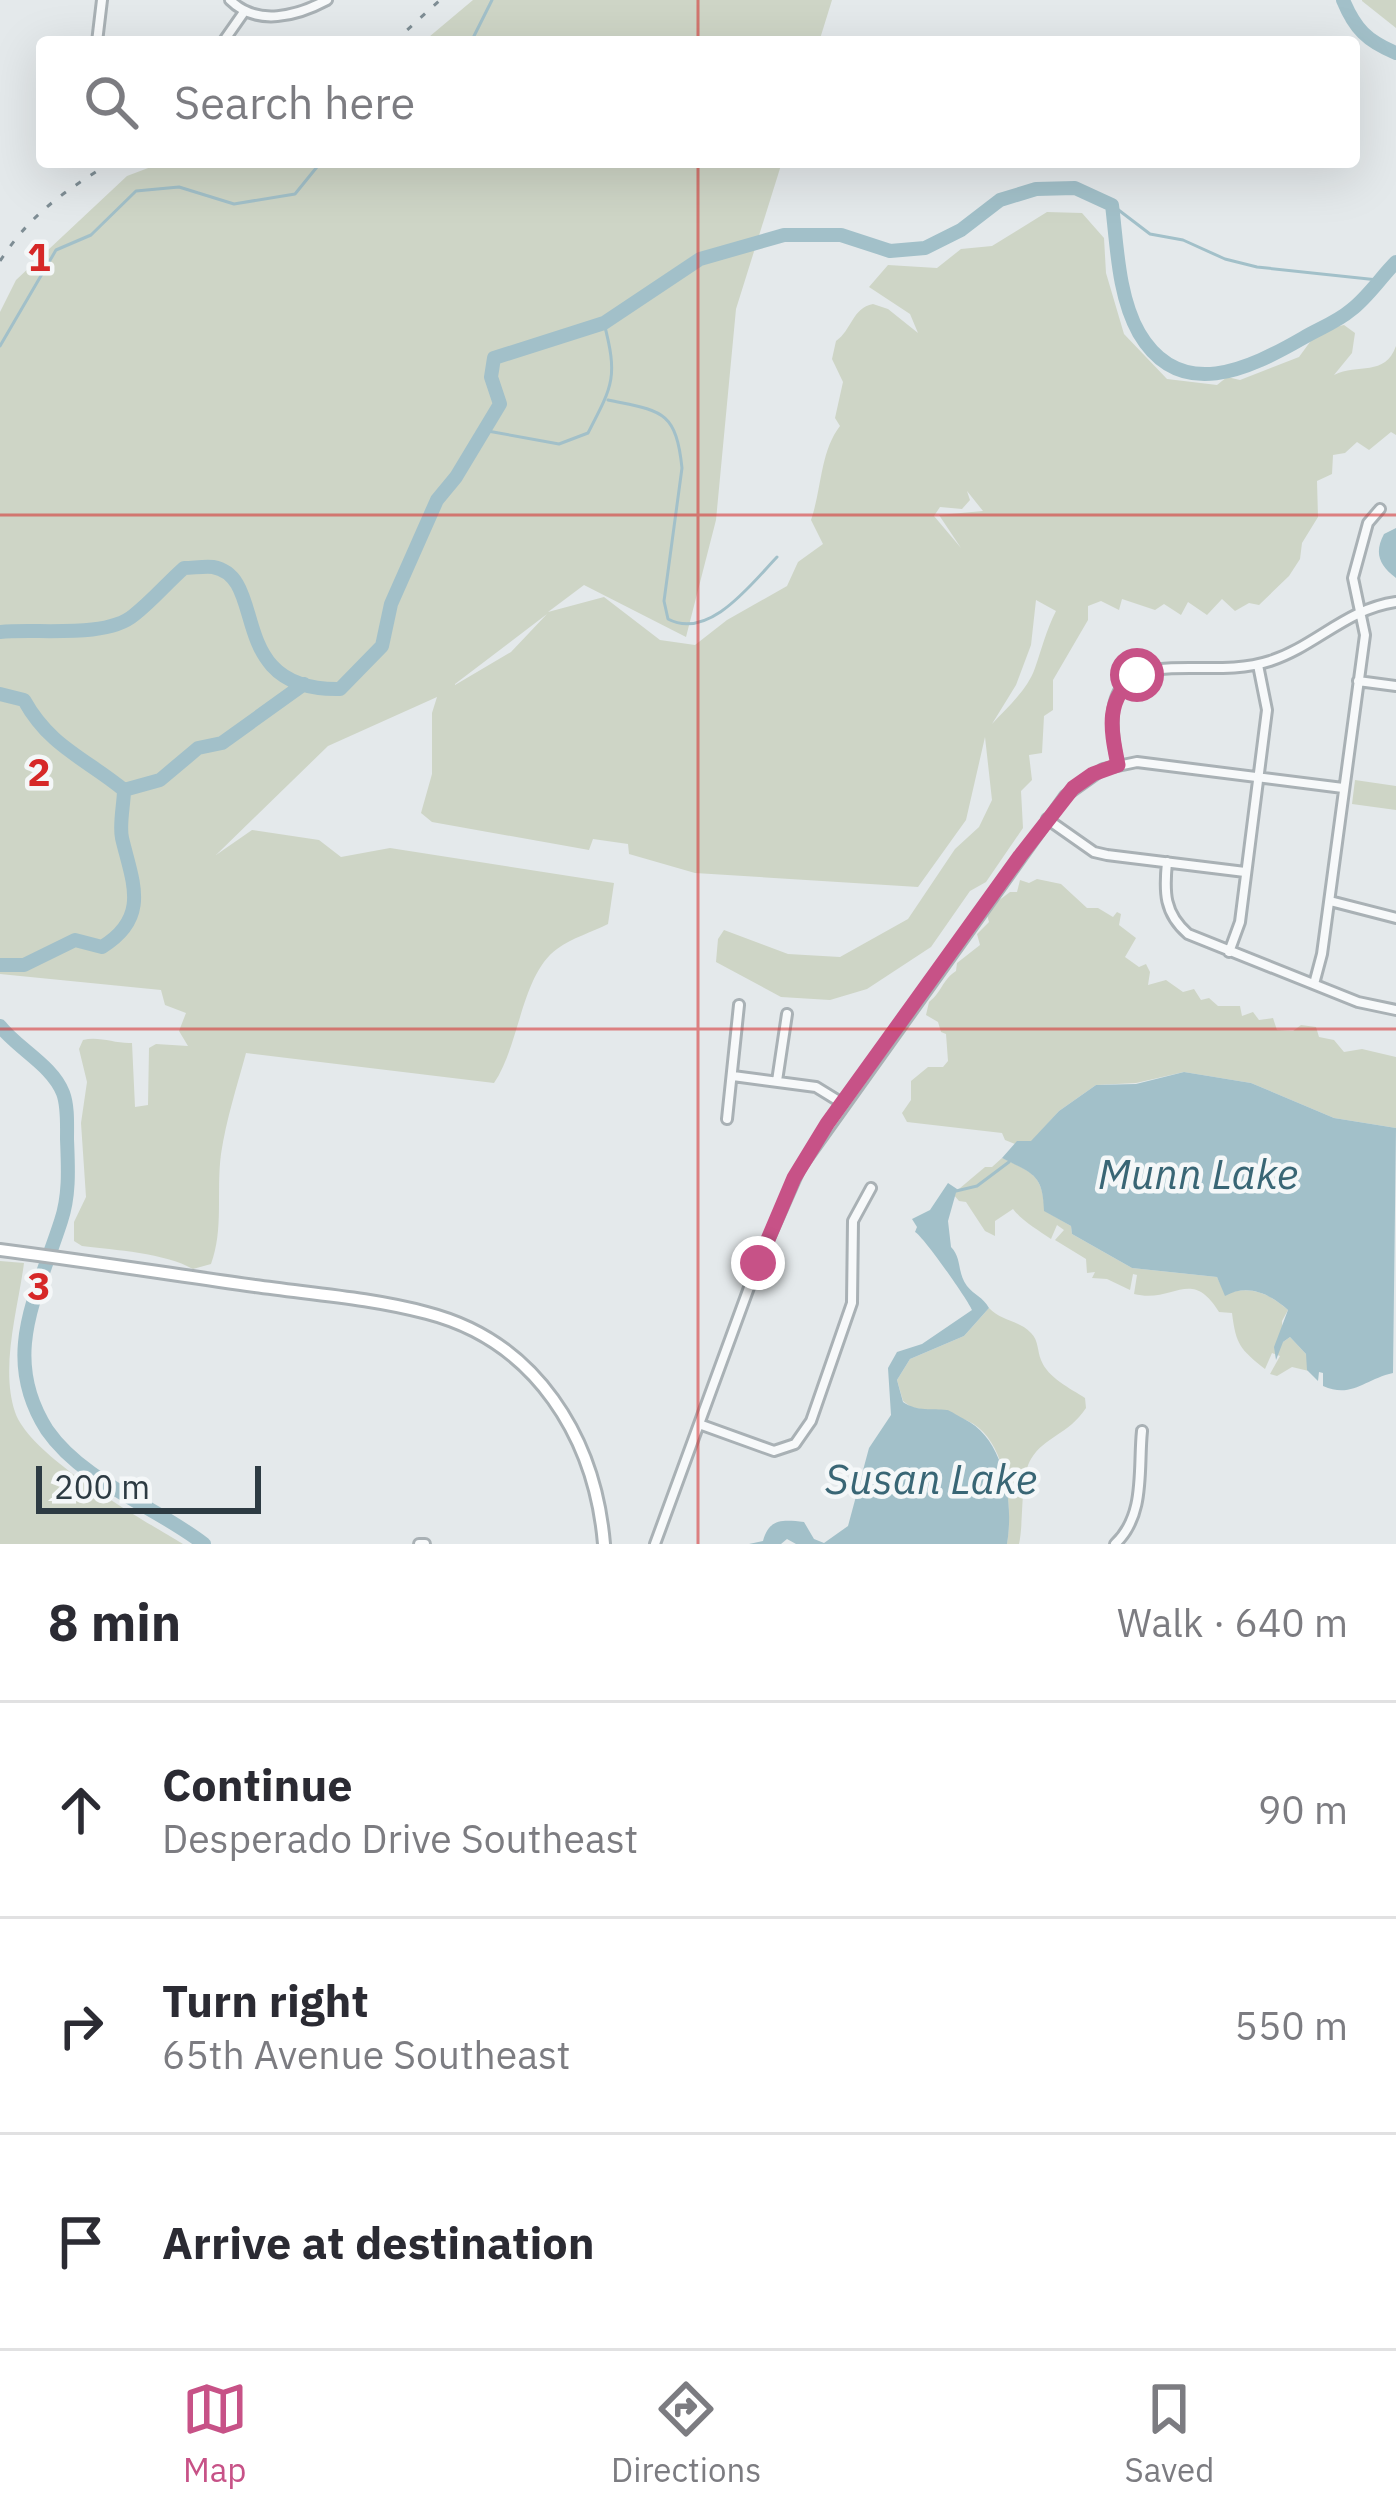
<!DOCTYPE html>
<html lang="en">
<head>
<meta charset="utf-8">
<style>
	:root { --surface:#fff; --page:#f7f7f7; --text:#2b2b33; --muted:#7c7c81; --line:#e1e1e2; --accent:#c75287 }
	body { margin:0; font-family:"IBM Plex Sans",sans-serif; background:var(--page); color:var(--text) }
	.scale { position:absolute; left:36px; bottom:30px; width:225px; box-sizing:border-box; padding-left:12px; border:6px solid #2d3b43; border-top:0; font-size:33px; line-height:42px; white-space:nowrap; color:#2d3b43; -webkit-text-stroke:9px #f4f7f8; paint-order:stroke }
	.stop { position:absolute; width:36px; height:36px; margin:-27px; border:9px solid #c75287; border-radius:50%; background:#fff }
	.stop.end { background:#c75287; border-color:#fff; box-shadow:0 3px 12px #0008 }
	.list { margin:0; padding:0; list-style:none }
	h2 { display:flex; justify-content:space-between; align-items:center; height:156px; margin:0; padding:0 48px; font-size:51px }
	h2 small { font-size:39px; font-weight:400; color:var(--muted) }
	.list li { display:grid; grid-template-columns:78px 1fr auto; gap:36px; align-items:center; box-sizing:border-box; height:216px; padding:0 48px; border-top:3px solid var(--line) }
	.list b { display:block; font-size:45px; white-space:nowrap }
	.list p { margin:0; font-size:39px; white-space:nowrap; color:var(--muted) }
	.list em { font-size:39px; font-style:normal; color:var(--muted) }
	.icon { flex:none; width:66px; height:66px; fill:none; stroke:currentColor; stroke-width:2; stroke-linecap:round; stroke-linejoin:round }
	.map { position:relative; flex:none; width:1396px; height:1544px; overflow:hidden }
	.search { position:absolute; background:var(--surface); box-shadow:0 12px 48px #0002; left:36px; right:36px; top:36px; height:132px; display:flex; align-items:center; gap:30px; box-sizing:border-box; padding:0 42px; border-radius:12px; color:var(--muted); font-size:45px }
	.sheet { height:804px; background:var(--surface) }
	nav { display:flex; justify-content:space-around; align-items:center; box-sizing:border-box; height:168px; border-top:3px solid var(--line); background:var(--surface); font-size:33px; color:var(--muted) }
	nav a { display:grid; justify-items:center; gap:6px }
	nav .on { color:var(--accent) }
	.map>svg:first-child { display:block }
	.green { fill:#ced5c6; fill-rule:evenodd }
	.water { fill:#a2c0c9 }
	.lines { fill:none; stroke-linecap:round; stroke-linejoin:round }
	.stream { stroke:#a2c0c9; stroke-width:3 }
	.river { stroke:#a2c0c9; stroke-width:14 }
	.street-casing { stroke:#a9b1b5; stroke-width:14 }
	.secondary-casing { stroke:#a9b1b5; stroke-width:16 }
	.street { stroke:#f7f9fa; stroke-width:8 }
	.secondary { stroke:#fff; stroke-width:10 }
	.rail { stroke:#7e8d94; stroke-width:3; stroke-dasharray:6 12; stroke-linecap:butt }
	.route { stroke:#c75287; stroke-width:15 }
	.grid { fill:none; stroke:#d62828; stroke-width:3; stroke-opacity:0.55 }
	.labels { text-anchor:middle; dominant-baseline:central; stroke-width:9; stroke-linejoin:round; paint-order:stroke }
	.water-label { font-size:42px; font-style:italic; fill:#396675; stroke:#f4f7f8 }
	.grid-label { font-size:39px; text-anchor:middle; font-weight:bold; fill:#d62828; stroke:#f4f7f8; stroke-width:9; stroke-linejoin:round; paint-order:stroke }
</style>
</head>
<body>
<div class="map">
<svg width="1396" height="1544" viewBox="0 0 1396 1544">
	<rect width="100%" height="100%" fill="#e4e9eb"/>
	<path class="green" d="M473,0H832L819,42H423Z
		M1396,0V28L1362,1V0Z
		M164,162H782L736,309L716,520L686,637L584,585L548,612L604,597L660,640L695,645L727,620L787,586L798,562L823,544L811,520C822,488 820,452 840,426L835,418L843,382L832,359L836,341C852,330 852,308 873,304L888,309L918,333L910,314L869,287L888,265L937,268L961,249L992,246L1047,212L1082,213L1104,238L1106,273L1124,334L1167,379L1217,385L1227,377L1240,380L1299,357L1318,331L1344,325L1355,333L1352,353L1334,375C1358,363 1385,377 1396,346V435L1391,432L1369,450L1357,442L1345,453L1333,455L1332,474L1317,481L1318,517L1302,543L1300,559L1289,576L1259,605L1249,603L1235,611L1222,599L1207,615L1188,602L1181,615L1164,604L1155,610L1122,599L1119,610L1101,601L1088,606V620L1053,680V710L1044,716L1042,753L1029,755L1032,780L1021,791L1023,828L986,882L970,891L931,947L867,989L830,1000L781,997L716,962L718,939L724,930L788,954L840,957L908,919L955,849L979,827L992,800L985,737L966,820L918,887L695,873L629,854L628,844L593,839L589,850L432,822L421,813L432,774V713L437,697L328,746L216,855L252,830L319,840L341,857L390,848L614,883L608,924C592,932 572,938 557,949C521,975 520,1045 494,1083L246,1053C237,1086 226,1120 221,1154C216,1192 224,1229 211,1264L193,1269C165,1253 115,1250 82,1246L74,1241V1222L86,1197L81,1123L87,1082L79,1049L83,1040C100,1036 115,1044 132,1043L135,1107L148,1105L149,1048L156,1044L188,1046L179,1031L186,1013L165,1005L161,990L0,974V312L16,280L127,176ZM967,491L983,511L939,515L961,548L934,516L940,507L962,509L970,500ZM1036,600L1056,611C1046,631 1042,648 1035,668C1028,689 1007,708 992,724L1016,685L1031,645ZM547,614L511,652L455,685V684Z
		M1355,780L1396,786V810L1352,804Z
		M1037,879L1061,884L1087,908H1098L1113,917L1117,912L1121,914L1119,925L1136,938L1125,957L1139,967L1146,964L1150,972L1148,985L1166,980L1183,992L1194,989L1201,1000L1209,998L1218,1006H1240L1242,1016L1253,1012L1259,1020L1273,1018L1277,1030L1293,1031L1301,1025L1316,1027L1319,1037L1334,1040L1344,1052L1362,1049L1396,1057V1128L1334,1118L1251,1083L1184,1072L1136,1083L1096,1085L1059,1111L1031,1142L1015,1144L1005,1140L1002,1133L907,1122L902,1113L911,1100V1081L928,1067H943L948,1061L946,1034L941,1032L938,1022L926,1015L929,1002C942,992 942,980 956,971L957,963L980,945L977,934L989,922L986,910L1010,892H1017L1020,880L1029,883Z
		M1002,1158C1034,1173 1042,1175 1045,1211L1071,1226L1072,1234L1132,1268L1217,1277L1225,1294C1250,1285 1269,1293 1288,1310L1282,1321L1283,1342L1290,1337L1306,1354L1313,1372L1292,1367L1277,1376L1270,1374L1280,1356L1272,1353L1265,1369C1240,1349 1236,1345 1232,1313L1219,1312C1191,1266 1174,1304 1134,1294L1137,1275L1133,1274L1130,1290L1107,1279L1092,1278L1095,1272L1087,1273L1086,1259L1055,1240L1064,1230L1057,1225L1051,1239C1038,1230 1023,1222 1013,1209L995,1221V1236L985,1231L966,1202L959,1201L953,1194L985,1167H992Z
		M0,1261L24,1263C18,1309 0,1367 15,1412C30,1457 142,1519 183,1544H0Z
		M989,1308C1001,1321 1019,1320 1031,1333C1039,1341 1037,1351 1041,1360C1048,1378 1070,1388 1085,1398L1086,1408C1068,1435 1045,1436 1031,1459C1020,1476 1024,1522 1019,1544H1007C1013,1507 1007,1439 968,1421C950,1413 929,1411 911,1407L903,1401L897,1380L910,1359L964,1336Z"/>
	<path class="water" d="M1396,528V578C1379,565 1374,553 1384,534Z
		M1184,1072L1251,1083L1334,1118L1396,1128L1393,1373C1365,1379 1352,1399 1323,1386V1373L1319,1372L1318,1381L1307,1370L1306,1354L1290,1337L1283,1342L1276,1360L1274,1347L1288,1310C1270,1294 1248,1283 1225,1296L1217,1277L1132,1268L1072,1234L1071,1226L1044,1211C1043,1174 1033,1174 1002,1158L1017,1141H1031L1059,1111L1096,1085L1136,1084Z
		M948,1183L957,1189L948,1221L951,1247C962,1258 957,1273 967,1286C974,1295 983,1297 989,1308L964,1336L910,1359L897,1380L903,1402C918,1412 932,1408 947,1410C949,1410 962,1418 964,1419C1005,1438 1014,1503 1007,1544H796L787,1539L781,1544H749L763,1541C769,1518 783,1520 804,1522L814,1539L824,1543L848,1526L869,1448L891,1415L888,1368L897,1352L922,1344L972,1310C968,1300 923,1236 915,1232L917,1227L912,1219L930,1210Z"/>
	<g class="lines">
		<path class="stream" d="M471,42L492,0
			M1112,205L1150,234L1183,240L1225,259L1257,267L1378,280
			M0,346L56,250L91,235L136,191L179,187L234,204L295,194L321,162
			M608,400C660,411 676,409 682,468L664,601L668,619C709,641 752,583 777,557
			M482,430L559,444L588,433C613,385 618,377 604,323
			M956,1191L977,1186L1009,1162"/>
		<path class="river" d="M1343,0C1355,29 1367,41 1396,53
			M0,632C36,628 106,639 134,615C152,601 167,583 184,568C193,568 204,566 213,567C270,577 223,691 340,689L382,646L391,604L437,500L456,477L500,404L491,377L494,358L604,323L700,259L784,235H841L890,251L925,248L961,230L1000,200L1036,189L1075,188L1112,205C1117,245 1118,296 1139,333C1180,403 1249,369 1303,338C1318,329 1337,322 1351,310C1368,297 1381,277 1396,262
			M0,694L24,700C50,747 85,758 124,790C124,804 119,824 122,838C132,881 151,917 102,947L75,940L24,965H0
			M124,790L160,780L198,748L222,743L304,684
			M0,1026C18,1049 52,1065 63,1093C68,1106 67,1124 67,1139C68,1166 70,1194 61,1221C37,1296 0,1356 47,1430C83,1482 155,1506 204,1544"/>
		<g class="street-casing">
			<path id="street" d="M230,0C257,27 297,16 327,0
				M97,42L102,0
				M223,42L244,12
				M1358,681L1396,686
				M1118,765C1087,625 1194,686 1270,661C1316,646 1346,609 1396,602
				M1047,819L1094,852L1107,855L1245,872
				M1167,862C1164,892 1164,913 1188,934L1358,1002L1396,1010
				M1330,901L1396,918
				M1229,952L1240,922L1267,710L1258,665
				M1314,984L1322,954L1365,635L1353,578L1368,523L1380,509
				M733,1076L816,1087L842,1103
				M777,1081L787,1014
				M727,1119L739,1005
				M699,1424L774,1451L795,1444L811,1421L852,1303L853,1221L871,1188
				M419,1544H425
				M655,1544L758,1263L800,1168L1065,796L1103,769L1137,762L1343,788
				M1115,1544C1146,1515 1138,1469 1142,1431"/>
		</g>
		<g class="secondary-casing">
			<path id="secondary" d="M0,1250C85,1261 170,1274 255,1286C312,1294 371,1298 427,1313C536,1341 595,1438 604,1544"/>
		</g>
		<use href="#street" class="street"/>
		<use href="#secondary" class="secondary"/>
		<path class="rail" d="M394,42L440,0
			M0,261C32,212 63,193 111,162"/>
	</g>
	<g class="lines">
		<path class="route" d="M758,1263L794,1178L827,1124L1020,856L1073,788L1093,774L1118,765C1111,730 1104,699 1137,675"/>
	</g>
	<path class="grid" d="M698,0V42M698,162V1544M0,515H1396M0,1029H1396"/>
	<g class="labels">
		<g class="water-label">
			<text x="1198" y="1173">Munn Lake</text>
			<text x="931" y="1478">Susan Lake</text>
		</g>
	</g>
	<g class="grid-label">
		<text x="39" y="271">1</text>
		<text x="39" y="786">2</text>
		<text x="39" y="1300">3</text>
	</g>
</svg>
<div class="scale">200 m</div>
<div class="stop" style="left:1137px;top:675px"></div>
<div class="stop end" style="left:758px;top:1263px"></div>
<div class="search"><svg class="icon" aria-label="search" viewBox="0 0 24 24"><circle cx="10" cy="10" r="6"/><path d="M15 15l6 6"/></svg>Search here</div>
</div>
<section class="sheet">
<h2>8 min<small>Walk · 640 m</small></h2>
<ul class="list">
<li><svg class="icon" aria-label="ahead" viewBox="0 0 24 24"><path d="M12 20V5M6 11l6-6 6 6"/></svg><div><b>Continue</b><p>Desperado Drive Southeast</p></div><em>90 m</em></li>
<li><svg class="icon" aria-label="right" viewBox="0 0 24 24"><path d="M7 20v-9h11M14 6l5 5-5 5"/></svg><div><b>Turn right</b><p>65th Avenue Southeast</p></div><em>550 m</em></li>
<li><svg class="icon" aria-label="arrive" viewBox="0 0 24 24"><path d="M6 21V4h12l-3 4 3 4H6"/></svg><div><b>Arrive at destination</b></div></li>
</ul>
</section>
<nav>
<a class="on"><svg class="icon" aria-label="map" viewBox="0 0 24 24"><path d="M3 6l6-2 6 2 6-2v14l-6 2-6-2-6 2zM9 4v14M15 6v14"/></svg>Map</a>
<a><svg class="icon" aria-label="directions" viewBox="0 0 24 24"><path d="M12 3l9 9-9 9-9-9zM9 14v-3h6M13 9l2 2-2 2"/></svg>Directions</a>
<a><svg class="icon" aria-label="saved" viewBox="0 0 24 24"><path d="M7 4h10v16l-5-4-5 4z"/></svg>Saved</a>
</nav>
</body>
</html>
